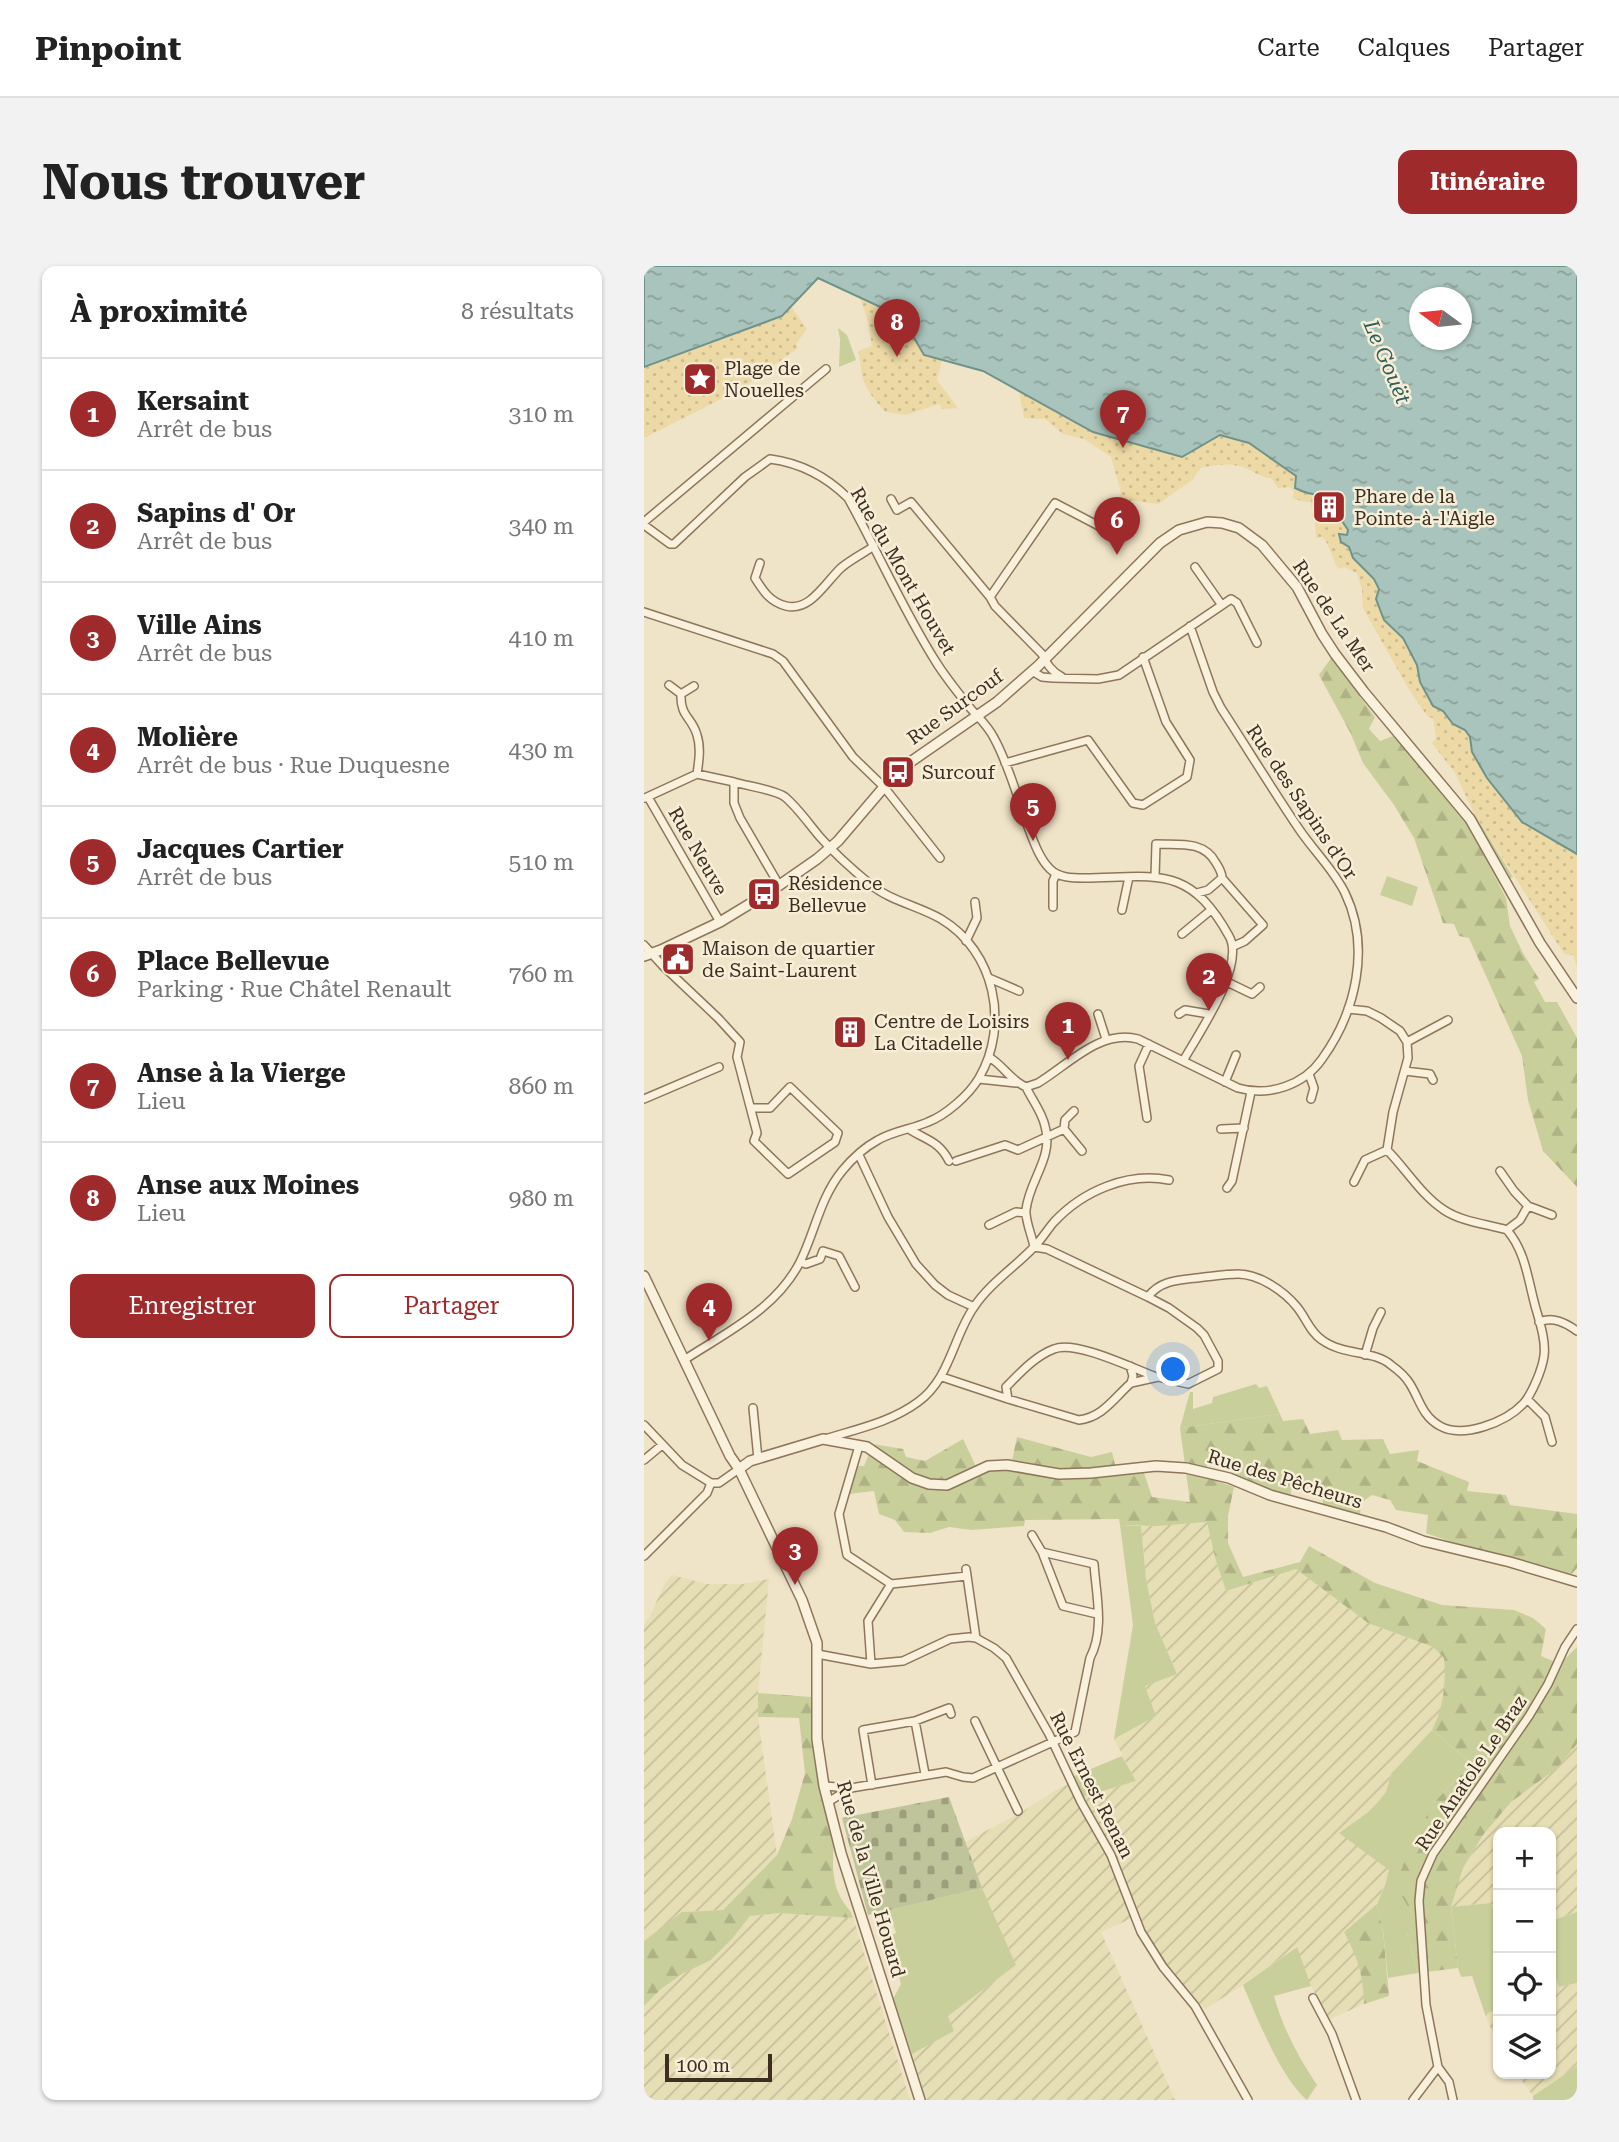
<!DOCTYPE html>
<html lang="fr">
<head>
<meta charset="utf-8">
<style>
	:root { --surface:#fff; --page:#f2f2f2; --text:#222; --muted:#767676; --line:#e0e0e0; --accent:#9e2a2b }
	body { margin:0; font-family:"Roboto Serif",serif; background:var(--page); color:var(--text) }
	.controls { position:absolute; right:21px; bottom:21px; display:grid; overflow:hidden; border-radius:14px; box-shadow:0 2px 5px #0004 }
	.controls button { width:63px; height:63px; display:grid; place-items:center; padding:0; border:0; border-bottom:2px solid var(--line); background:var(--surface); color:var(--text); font:35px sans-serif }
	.compass { position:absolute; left:765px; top:21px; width:63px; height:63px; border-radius:50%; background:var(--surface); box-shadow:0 2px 5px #0004; rotate:285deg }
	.scale { position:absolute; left:21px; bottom:18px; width:107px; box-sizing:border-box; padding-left:7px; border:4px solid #3d2e20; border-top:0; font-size:19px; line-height:24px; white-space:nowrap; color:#3d2e20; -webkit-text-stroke:5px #f7eed8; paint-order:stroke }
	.you { position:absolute; left:530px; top:1104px; width:24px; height:24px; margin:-18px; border:5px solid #fff; border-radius:50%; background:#1a73e8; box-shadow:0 0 0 10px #1a73e833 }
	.badge { display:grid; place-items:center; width:46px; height:46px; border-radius:50%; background:var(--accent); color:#fff; font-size:23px; font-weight:700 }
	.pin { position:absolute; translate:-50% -58px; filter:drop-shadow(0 2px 4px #0008) }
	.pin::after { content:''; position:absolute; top:37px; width:24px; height:21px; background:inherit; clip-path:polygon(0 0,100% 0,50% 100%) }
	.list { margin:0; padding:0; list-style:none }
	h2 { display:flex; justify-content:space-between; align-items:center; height:91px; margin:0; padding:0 28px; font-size:30px }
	h2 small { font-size:23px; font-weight:400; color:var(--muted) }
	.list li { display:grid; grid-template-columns:46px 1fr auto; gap:21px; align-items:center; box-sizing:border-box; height:112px; padding:0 28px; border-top:2px solid var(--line) }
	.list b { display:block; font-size:26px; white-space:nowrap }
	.list p { margin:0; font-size:23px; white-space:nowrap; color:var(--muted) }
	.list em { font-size:23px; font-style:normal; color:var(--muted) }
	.actions { display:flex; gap:14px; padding:21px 28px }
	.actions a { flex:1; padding:16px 0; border:2px solid var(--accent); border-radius:14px; text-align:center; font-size:24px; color:var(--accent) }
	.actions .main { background:var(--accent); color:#fff }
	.icon { flex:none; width:38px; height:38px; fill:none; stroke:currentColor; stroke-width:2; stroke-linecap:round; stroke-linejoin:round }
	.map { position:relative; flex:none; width:933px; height:1834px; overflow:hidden; border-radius:14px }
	header { display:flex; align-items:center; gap:42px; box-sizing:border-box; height:98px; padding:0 35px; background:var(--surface); border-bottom:2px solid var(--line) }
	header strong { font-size:33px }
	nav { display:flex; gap:38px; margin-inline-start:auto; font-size:24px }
	.intro { display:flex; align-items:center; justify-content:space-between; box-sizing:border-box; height:168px; padding:0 42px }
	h1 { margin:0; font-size:49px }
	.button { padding:18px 32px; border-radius:14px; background:var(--accent); color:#fff; font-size:24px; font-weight:700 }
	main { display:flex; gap:42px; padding:0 42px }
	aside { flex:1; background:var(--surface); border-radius:14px; box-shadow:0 2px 5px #0004 }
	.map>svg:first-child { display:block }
	.farmland { fill:url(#farmland-furrows) }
	.grass { fill:#c9cf9b }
	.forest { fill:url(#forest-firs) }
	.sand { fill:url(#sand-dots) }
	.cemetery { fill:url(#cemetery-stones) }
	.water { fill:url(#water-ripples); stroke:#6f938a; stroke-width:2; fill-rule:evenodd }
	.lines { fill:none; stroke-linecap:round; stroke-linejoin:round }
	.minor-casing { stroke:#8d765c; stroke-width:10 }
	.tertiary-casing { stroke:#8d765c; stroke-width:12 }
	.minor { stroke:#faf1dc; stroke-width:7 }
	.tertiary { stroke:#faf1dc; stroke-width:9 }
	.labels { text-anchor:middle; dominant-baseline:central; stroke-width:5; stroke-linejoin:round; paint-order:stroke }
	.poi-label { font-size:19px; fill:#3d2e20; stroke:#f7eed8; text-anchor:start }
	.street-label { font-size:19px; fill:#3d2e20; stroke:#f7eed8 }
	.water-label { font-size:21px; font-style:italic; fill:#2f5d5a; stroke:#f7eed8 }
</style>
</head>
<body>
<header>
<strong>Pinpoint</strong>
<nav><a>Carte</a><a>Calques</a><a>Partager</a></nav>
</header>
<div class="intro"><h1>Nous trouver</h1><a class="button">Itinéraire</a></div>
<main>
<aside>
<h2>À proximité<small>8 résultats</small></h2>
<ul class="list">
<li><span class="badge">1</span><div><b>Kersaint</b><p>Arrêt de bus</p></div><em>310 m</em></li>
<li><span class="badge">2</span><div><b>Sapins d' Or</b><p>Arrêt de bus</p></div><em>340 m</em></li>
<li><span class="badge">3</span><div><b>Ville Ains</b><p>Arrêt de bus</p></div><em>410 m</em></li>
<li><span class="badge">4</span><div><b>Molière</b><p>Arrêt de bus · Rue Duquesne</p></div><em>430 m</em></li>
<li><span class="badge">5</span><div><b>Jacques Cartier</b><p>Arrêt de bus</p></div><em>510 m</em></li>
<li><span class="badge">6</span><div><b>Place Bellevue</b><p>Parking · Rue Châtel Renault</p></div><em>760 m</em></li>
<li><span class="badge">7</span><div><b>Anse à la Vierge</b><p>Lieu</p></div><em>860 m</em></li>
<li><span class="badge">8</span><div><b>Anse aux Moines</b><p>Lieu</p></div><em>980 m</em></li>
</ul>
<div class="actions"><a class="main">Enregistrer</a><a>Partager</a></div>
</aside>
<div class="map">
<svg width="933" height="1834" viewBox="0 0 933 1834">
	<defs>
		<pattern id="farmland-furrows" width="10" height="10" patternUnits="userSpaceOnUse" patternTransform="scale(1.75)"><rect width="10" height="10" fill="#e6deb5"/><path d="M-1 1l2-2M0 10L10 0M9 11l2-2" fill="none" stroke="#c6bf9b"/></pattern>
		<pattern id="forest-firs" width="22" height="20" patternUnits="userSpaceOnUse" patternTransform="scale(1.75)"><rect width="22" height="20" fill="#c9cf9b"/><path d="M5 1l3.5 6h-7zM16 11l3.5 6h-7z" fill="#aeb285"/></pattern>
		<pattern id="sand-dots" width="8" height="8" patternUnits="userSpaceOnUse" patternTransform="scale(1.75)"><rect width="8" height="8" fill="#ecd9a5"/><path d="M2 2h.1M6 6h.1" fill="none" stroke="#cbbb8e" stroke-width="1.8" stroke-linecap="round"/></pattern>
		<pattern id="cemetery-stones" width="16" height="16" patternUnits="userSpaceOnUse" patternTransform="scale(1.75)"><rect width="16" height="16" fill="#bfc49a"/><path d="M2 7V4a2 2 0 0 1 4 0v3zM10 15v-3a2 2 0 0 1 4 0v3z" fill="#9ca07d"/></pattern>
		<pattern id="water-ripples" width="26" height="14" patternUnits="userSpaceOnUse" patternTransform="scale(1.75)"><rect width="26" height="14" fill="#a9c4bc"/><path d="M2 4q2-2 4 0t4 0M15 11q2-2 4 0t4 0" fill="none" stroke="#8ba098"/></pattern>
	</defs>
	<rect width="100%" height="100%" fill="#f0e4c8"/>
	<path class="farmland" d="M564,1256L572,1295L582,1325L652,1303L724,1357L789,1381L800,1392L802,1419L796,1449L788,1464L747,1508L742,1526L733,1537L723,1547L696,1567L746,1604L733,1638L700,1666L714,1693L720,1717V1738L684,1754L667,1720L652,1681L599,1719L561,1743L518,1695L500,1666L495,1649L457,1666L531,1834H282L268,1788L310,1765L304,1750L372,1699L338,1622L321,1576L378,1546L412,1524L424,1518L432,1533L492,1515L470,1473L512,1450L501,1420L533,1407L511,1357L502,1313L497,1260Z
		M28,1309L63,1318H99L125,1313L114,1427V1451L133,1589L79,1644L38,1646L0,1678V1359L6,1350L21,1317Z
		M933,1478V1646L907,1655V1566H854V1661L846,1637L807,1641L819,1602L839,1569L867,1536L913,1502Z
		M135,1647L209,1652L266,1834H0V1740L17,1723L38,1708L67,1694L88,1673L106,1650Z
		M907,1698L915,1721L933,1717V1800L889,1830L873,1808H907Z
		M854,1743V1780L841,1748Z"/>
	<path class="grass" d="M194,62L203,69L212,94L195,101L196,73Z
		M830,547L869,611L855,618L820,551Z
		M743,610L774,621L768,640L736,629Z
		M612,1118L615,1122L623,1120L636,1148L536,1162L546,1126H549V1143L568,1137L569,1131Z
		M476,1259L497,1260L502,1313L511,1357L533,1408L501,1420L512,1450L470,1473L489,1359Z
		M788,1464L828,1498L789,1537L763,1639V1667L774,1707L744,1712L739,1665L733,1638L741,1619L745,1604L695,1567L723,1547L733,1537L742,1526L747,1508Z
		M478,1490L492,1515L432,1533L424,1518L430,1510Z
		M338,1622L372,1699L304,1750L310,1765L268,1788L249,1733L257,1718L245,1670L252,1667L245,1644Z
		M847,1637L854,1661V1743L841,1748L828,1710L817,1711L814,1702L807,1641Z
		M933,1646V1717L915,1721L907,1698V1655Z
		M653,1681L667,1720L630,1730C639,1763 654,1790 673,1819L663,1834C637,1812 613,1752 599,1719Z
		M933,1800V1834H889V1830Z"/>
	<path class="forest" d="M687,392L731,451L725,463L736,475L749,470L820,551L862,632L866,660L879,687L895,713L890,716L901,736H913L933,772V921L899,885L884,834L878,790L825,672L815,670L810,658L799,657L770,572L750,539L719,497L706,466L675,409Z
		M636,1148L639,1155L659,1153L666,1168L694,1164L698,1174L739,1173L746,1188L775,1184L773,1195L825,1216L823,1225L862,1229L866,1239L933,1248V1302L926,1310C878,1295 829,1285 782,1267L784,1249L752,1244L746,1234L728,1229L717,1237L716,1249L679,1239L678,1229L648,1221L646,1232L612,1220L588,1209L589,1196L572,1193L563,1197V1212L590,1221L584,1250V1277L599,1311L656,1296L665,1280L731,1317L798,1339L870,1344L889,1352L902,1363L897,1390L916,1398L933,1381V1478L913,1502L867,1536L839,1569L819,1602L807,1641L814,1702L774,1707L763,1667V1639L751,1619L764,1587L789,1537L828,1498L788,1464C800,1440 802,1418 800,1392L789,1381L724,1357L652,1303L582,1325L572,1295L563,1256L512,1260L476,1259L475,1253L381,1254L380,1260L328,1264L305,1261L286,1267L260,1266L251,1254L235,1248L230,1225L205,1228L213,1200H220L229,1178L259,1183L262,1191L281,1195L319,1173L336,1209L346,1204H366L373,1171L447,1191L468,1186L473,1207H500L508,1231L546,1236L536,1162Z
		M114,1427L167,1431L190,1579C188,1599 188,1620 200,1637C204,1643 207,1644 209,1652L135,1647L106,1650L88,1673L67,1694L38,1708L17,1723L0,1740V1675L38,1646L79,1644L133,1589L148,1553L161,1507L155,1452L114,1451Z
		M733,1638L739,1665L745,1730L720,1738C719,1707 714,1693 700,1666Z"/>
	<path class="sand" d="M216,32L258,51L280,89L298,94L293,114L314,142L298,143L295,138L262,149L241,146C232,135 221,124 218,109C216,101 217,94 214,85L228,80L224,55Z
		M147,40L163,63L152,78L154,82L97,123L0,172V101L138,50Z
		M375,125L449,166L538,191L576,169L605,177L652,210L663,228L689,227C695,236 691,237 692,245C694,253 702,260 705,268L702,269L697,267L705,281L707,289L730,313L735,323L740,354L759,372L773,399L776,416L809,458L821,464L826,471L828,486L921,581L933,588V701L929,689L920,688L830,547L811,507L788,477L792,472L789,452L784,451L764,422L719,342L718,324L713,307L700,301L694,303L682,275L677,271L672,272L671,256L683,246L687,244L688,239H682L681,243L669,255L667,236H661L648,232L650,226L646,221L634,222L627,212C619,212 614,208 606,204C590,196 574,198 557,202L547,215L514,238L474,233L477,226L467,191L440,173L419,168L401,153L380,152Z"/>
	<path class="cemetery" d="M305,1531L338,1622L224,1649L198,1552Z"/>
	<path class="water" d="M0,0H933V588L878,556L843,512L828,486L826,471L821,464L809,458L799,445L789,440L776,416L773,399L759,372L740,354L732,333L735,323L730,313L709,292L705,281L697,276L695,268L703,269L704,264L692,246L693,239L689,227C677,231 663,228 651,222L652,210L605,177L576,169L538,191L449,166L339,105L280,89L258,51L174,12L138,50L0,101ZM776,32H818V74H776Z"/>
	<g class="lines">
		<g class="minor-casing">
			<path id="minor" d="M247,233L253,244L267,236L346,331L351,340L398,388C403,398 407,405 418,411
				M0,256L182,103
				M0,259L26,278H30L101,211L126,193C156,197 183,211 204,232C234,286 259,344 292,396C302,412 315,428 327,443C335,452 344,460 350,472C366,501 374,535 386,566C391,579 396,593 406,603C415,612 428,612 441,612C512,611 545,598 585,670C602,699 555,767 539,795
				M116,297L111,312C119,325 126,336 142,340C167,346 182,315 198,301C208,293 220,287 230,280
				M551,301L577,338
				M346,331L411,237L453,259L465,268
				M0,346L129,388L139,395L209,491L240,521L296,592
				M388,405L398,411L409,412L454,413L475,409L587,333L593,337L613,377
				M25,419L37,428L50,420
				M37,428C36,451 48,451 53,469C57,481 55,495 53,508L90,516
				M361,497L444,474L489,537L499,539L543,511L546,494L522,456L499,391
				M4,531L76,656
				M1,532L53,508
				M511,611L512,578C534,579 560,574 572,597C575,602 578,606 578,612L564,624L553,627
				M578,612L619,659L601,675L590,680
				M409,641V615L412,608
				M478,644L485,611
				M538,668L567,644
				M322,675L333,652L331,636
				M0,679L18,699L74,752L96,776L93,791L113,867L110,875L144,908L191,876L194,867L146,821L126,842H107
				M345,712L375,725
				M581,715L608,728L616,721
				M454,748L462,773
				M535,748L541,744L565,748
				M763,776L804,754
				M345,791C359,799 366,814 382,821L394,817C424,799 456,763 494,773L594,822C625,831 660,819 678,793C712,746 727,681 701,627C690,604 669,584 655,563C628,523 603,482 577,442L569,426L546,360
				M761,805L786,808L789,814
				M665,808L670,822L667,833
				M335,813L372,817
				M581,816L592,789
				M382,821C388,834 398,846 401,860C410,892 385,914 382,944C381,955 388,969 390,981
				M0,833L75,801
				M503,852L495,800L505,778
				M265,863C282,874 295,875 305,895
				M420,863L421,854L430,845
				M577,863L600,862
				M215,889L244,951L272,998L291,1019L304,1029L330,1041
				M312,895L361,879L374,884L420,863L438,885
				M856,905L870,925L884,940L876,954L863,964
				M710,916L721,894L743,884
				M583,922L588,915L607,826
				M884,940L908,949
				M345,959L372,946L382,947
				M390,981L403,983L504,1031L525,1042L553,1062L560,1069L574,1095V1103L544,1118L514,1111L487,1117
				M156,996L162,998L176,993L179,985L195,990L211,1021
				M504,1031C515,1015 534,1014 552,1012C565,1011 580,1008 594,1008C615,1008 640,1025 653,1041C662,1052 666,1066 678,1074C700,1090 730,1084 747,1099C754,1104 762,1111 766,1118C776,1134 778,1150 796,1160C819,1173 862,1156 879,1138C888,1128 898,1104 900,1090C902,1075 896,1057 892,1043C884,1015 882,986 863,964C843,958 818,956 800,944C777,929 762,903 743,884L749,846L764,792L763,776L756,765L737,752L723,745L704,743
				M895,1056C909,1050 922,1057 933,1065
				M721,1089L729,1062L737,1046
				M40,1094C83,1066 132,1043 156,996C171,966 176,932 198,905C207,894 221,881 234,874C249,865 268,863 284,856C302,849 325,829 335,812C366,759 351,685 297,653C275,640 246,635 226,618C209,604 191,588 176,571C165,558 154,542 141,531C132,524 103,520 90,516V537L96,552L135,619
				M298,1111L364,1133L435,1154C459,1151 470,1132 487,1117L489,1110L486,1100
				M364,1133L362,1121C376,1107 391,1090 410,1083C431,1074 488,1102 510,1110
				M883,1133L901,1151L908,1176
				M109,1142L114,1193
				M0,1159L38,1199L67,1217
				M181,1173C213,1163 247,1156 274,1136C306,1113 309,1071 330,1041C346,1017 371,1001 390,981C398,973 403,964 410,956C439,925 483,906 525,914
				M215,1180L195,1248L203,1289L247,1318
				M0,1194L18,1179
				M67,1217H75L95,1203
				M388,1269L398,1286L419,1340L453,1348
				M0,1290L63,1227L67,1217
				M322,1303L332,1372
				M247,1318L323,1310
				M173,1388L227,1398L259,1395L306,1373L325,1371L332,1372L350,1382L362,1392L405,1468L437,1536L467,1589L497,1666L519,1701L551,1740L604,1834
				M227,1398L224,1355L247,1318
				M271,1455L281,1508
				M331,1455L374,1545
				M228,1519L219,1464L271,1455L305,1442L307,1448
				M180,1520L207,1522L302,1506L319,1511L329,1512L431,1466L446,1392C461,1364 452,1328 450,1298L398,1286
				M184,1536L207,1522
				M669,1732L688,1768L712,1834
				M769,1834L794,1801
				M809,1834L805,1816L794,1801L782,1739L775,1635L777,1615L789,1588L885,1450L904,1418L921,1381L933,1363"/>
		</g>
		<g class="tertiary-casing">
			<path id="tertiary" d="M0,690L17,684L76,656L127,625L173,593L194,575L240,521L265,497L353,436L394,400L516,277L535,264L563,256L578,257L595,262L618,279L653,321L678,368L691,388L720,426L826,553L896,677L933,732
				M0,1010L86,1190L95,1203L158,1334L173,1377V1473L180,1520L197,1587L276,1834
				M95,1203L106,1195L179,1173L223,1181L268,1212L285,1218L303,1219L344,1200L363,1199L415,1208L447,1207L512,1200L542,1202L585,1212L626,1229L742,1261L779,1275L866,1296L933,1316"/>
		</g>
		<use href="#minor" class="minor"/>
		<use href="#tertiary" class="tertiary"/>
	</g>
	<defs>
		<g id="sight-square" transform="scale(1.75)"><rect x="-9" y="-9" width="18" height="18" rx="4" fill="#9e2a2b" stroke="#f7eed8"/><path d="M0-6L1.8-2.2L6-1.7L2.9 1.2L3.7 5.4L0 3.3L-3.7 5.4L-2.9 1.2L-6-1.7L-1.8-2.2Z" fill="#fff"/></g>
		<g id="building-square" transform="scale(1.75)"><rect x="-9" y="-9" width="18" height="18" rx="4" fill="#9e2a2b" stroke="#f7eed8"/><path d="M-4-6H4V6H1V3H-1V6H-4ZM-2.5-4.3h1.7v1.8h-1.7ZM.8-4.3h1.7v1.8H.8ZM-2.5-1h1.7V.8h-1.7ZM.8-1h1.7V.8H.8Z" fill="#fff"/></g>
		<g id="bus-square" transform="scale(1.75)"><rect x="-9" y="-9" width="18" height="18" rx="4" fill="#9e2a2b" stroke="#f7eed8"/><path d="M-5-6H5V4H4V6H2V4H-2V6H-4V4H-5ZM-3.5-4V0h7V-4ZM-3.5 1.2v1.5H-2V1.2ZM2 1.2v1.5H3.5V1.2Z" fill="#fff"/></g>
		<g id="civic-square" transform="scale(1.75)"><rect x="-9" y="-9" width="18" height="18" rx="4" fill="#9e2a2b" stroke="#f7eed8"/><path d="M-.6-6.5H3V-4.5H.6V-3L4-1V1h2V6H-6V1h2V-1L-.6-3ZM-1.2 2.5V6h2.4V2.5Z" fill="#fff"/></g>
	</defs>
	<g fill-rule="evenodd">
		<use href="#sight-square" x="56" y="113"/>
		<use href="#building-square" x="685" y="241"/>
		<use href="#bus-square" x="254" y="506"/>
		<use href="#bus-square" x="120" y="628"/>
		<use href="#civic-square" x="34" y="693"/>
		<use href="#building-square" x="206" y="766"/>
	</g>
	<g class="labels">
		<g class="poi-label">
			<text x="80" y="102">Plage de<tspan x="80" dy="22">Nouelles</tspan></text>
			<text x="710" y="230">Phare de la<tspan x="710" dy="22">Pointe-à-l'Aigle</tspan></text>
			<text x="278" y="506">Surcouf</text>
			<text x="144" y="617">Résidence<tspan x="144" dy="22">Bellevue</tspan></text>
			<text x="58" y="682">Maison de quartier<tspan x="58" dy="22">de Saint-Laurent</tspan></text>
			<text x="230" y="755">Centre de Loisirs<tspan x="230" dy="22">La Citadelle</tspan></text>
		</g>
		<g class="street-label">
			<text transform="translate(259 305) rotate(60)">Rue du Mont Houvet</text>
			<text transform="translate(690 350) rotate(56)">Rue de La Mer</text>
			<text transform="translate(311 441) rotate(-36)">Rue Surcouf</text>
			<text transform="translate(658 536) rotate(56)">Rue des Sapins d'Or</text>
			<text transform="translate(54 585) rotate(60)">Rue Neuve</text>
			<text transform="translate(641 1213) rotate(17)">Rue des Pêcheurs</text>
			<text transform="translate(827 1507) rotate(-56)">Rue Anatole Le Braz</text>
			<text transform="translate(448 1519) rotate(63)">Rue Ernest Renan</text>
			<text transform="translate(227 1613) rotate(74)">Rue de la Ville Houard</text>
		</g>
		<g class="water-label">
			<text transform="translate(743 96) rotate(67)">Le Gouët</text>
		</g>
	</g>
</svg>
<div class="controls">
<button>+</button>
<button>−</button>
<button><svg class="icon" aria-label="locate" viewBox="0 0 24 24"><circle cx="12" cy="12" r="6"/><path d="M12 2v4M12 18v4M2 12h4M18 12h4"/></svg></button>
<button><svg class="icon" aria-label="layers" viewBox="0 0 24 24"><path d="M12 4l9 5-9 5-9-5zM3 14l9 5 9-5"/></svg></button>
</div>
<svg class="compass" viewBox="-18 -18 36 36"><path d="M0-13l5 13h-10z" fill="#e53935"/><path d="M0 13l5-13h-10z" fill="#767676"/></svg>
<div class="scale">100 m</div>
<div class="you"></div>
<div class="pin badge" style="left:424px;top:794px">1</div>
<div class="pin badge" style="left:565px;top:745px">2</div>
<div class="pin badge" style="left:151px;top:1319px">3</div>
<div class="pin badge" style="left:65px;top:1075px">4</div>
<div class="pin badge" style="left:389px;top:575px">5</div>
<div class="pin badge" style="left:473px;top:289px">6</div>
<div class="pin badge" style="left:479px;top:182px">7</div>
<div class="pin badge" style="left:253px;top:91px">8</div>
</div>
</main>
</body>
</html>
